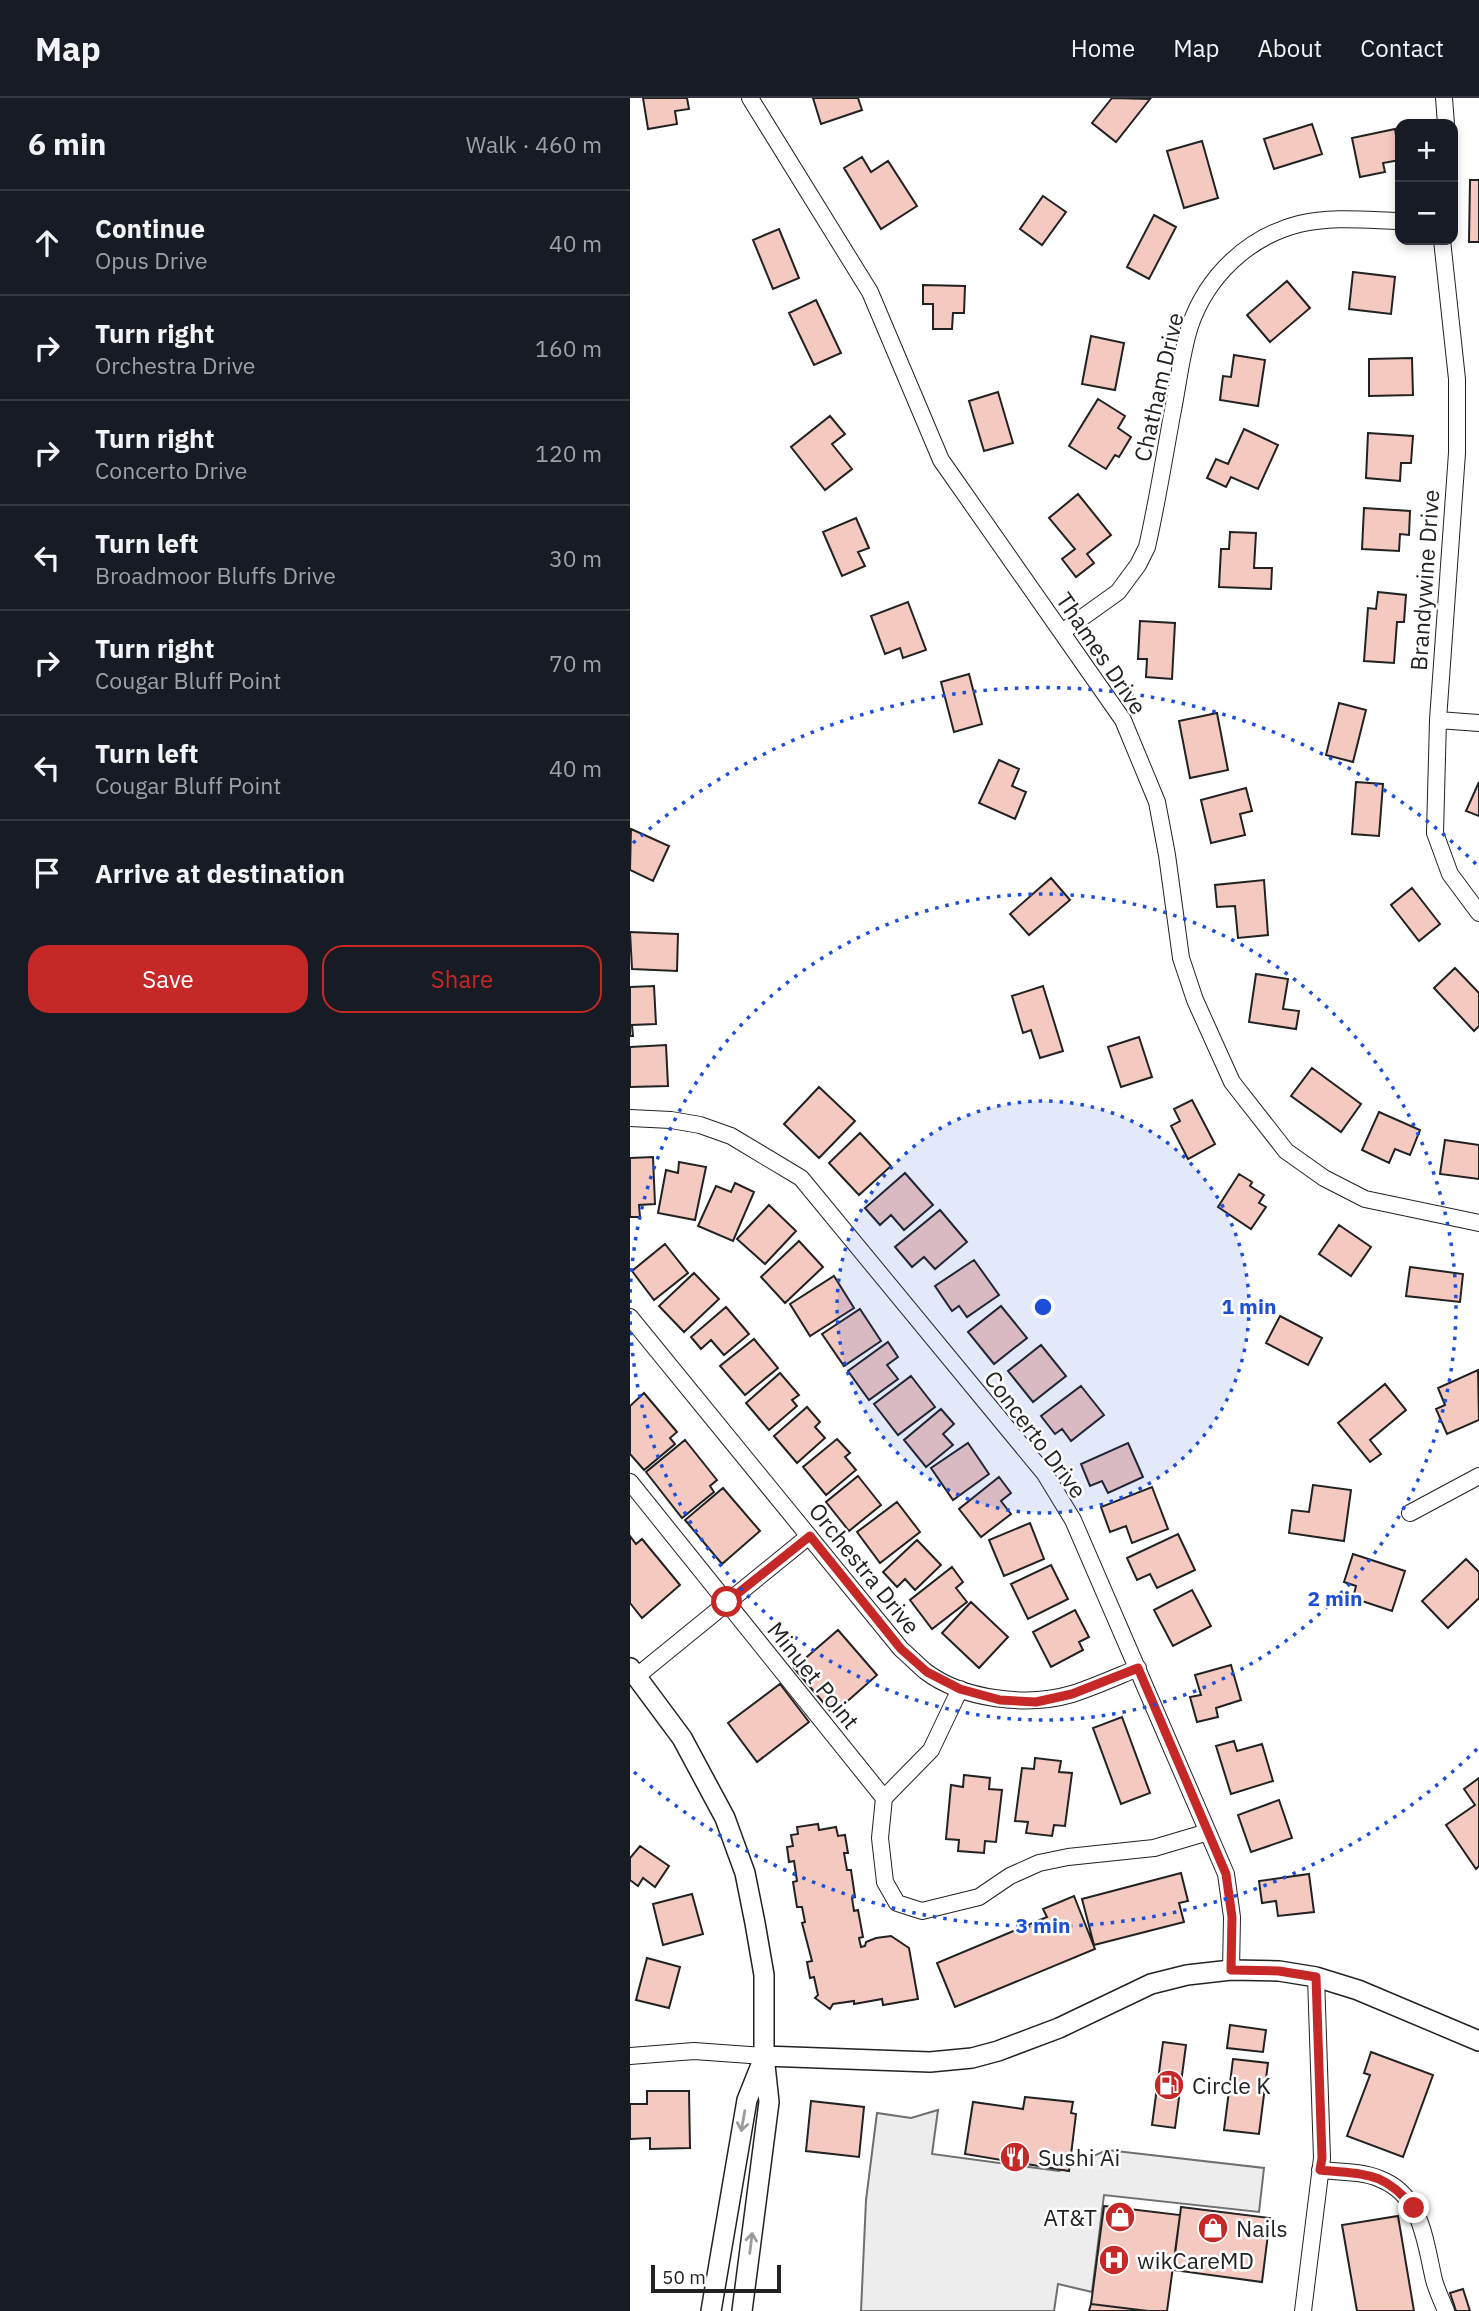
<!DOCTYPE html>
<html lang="en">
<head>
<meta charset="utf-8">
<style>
	:root { --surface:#171b24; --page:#242831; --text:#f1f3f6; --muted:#9ea1a6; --line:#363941; --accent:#c62828 }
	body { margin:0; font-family:"IBM Plex Sans",sans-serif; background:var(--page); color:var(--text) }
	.controls { position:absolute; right:21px; top:21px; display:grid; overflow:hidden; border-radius:14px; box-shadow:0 4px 10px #0003 }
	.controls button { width:63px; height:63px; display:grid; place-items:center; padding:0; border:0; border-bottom:2px solid var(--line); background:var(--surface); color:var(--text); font:35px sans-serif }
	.scale { position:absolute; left:21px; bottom:18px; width:130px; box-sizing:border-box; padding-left:7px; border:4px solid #222; border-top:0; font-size:19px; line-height:24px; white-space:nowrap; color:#222; -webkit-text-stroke:5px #fff; paint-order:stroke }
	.stop { position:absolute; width:21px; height:21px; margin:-16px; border:5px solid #c62828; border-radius:50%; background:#fff }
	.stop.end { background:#c62828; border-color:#fff; box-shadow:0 2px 7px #0008 }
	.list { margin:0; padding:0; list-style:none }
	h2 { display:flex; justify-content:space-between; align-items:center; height:91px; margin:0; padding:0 28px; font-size:30px }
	h2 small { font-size:23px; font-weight:400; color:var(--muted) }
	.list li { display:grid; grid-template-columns:46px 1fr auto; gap:21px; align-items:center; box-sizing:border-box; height:105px; padding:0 28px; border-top:2px solid var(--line) }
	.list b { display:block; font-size:26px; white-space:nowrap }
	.list p { margin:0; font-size:23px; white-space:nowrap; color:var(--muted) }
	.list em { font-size:23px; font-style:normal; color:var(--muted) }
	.actions { display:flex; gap:14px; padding:21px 28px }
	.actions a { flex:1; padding:16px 0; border:2px solid var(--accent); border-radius:21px; text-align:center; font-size:24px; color:var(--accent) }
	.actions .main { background:var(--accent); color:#fff }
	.icon { flex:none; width:38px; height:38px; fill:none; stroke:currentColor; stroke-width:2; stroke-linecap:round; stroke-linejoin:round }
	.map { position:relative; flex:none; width:849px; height:2213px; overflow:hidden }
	header { display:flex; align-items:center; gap:42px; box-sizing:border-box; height:98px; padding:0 35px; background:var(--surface); border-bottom:2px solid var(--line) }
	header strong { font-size:33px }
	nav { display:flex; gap:38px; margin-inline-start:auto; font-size:24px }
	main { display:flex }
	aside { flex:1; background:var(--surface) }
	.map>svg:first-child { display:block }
	.parking { fill:#ededed; stroke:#6f6f6f; stroke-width:2 }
	.building { fill:#f3c9c0; stroke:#222; stroke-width:2 }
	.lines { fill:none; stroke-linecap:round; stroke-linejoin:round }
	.minor-casing { stroke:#222; stroke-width:18 }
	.tertiary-casing { stroke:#222; stroke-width:22 }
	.minor { stroke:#fff; stroke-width:16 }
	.tertiary { stroke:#fff; stroke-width:19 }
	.oneway { stroke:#9c9c9c }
	.route { stroke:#c62828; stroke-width:9 }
	.ring { fill:none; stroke:#1d4ed8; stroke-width:3.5; stroke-dasharray:3.5 7 }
	.labels { text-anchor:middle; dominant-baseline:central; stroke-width:5; stroke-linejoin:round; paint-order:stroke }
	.street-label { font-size:23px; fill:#222; stroke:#fff }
	.poi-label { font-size:23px; fill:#222; stroke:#fff; text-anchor:start }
	.centre { fill:#1d4ed8; stroke:#fff; stroke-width:3.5 }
	.ring-label { font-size:21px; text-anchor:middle; font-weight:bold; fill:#1d4ed8; stroke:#fff; stroke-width:5; stroke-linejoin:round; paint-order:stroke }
</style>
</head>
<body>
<header>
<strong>Map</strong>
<nav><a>Home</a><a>Map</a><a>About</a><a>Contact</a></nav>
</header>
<main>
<aside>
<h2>6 min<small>Walk · 460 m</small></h2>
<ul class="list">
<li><svg class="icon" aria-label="ahead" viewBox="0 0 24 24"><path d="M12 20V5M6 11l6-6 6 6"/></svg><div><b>Continue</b><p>Opus Drive</p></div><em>40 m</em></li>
<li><svg class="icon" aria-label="right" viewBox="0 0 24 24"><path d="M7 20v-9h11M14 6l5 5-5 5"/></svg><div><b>Turn right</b><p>Orchestra Drive</p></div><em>160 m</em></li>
<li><svg class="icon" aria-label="right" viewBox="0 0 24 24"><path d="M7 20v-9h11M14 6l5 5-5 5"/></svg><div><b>Turn right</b><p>Concerto Drive</p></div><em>120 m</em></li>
<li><svg class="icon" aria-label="left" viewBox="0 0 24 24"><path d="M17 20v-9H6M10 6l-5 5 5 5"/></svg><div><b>Turn left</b><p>Broadmoor Bluffs Drive</p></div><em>30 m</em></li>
<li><svg class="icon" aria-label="right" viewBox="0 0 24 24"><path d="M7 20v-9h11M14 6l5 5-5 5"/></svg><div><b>Turn right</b><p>Cougar Bluff Point</p></div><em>70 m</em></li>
<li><svg class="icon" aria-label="left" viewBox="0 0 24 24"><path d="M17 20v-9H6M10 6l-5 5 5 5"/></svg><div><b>Turn left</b><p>Cougar Bluff Point</p></div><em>40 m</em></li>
<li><svg class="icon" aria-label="arrive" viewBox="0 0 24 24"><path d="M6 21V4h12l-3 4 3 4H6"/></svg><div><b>Arrive at destination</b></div></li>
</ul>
<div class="actions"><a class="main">Save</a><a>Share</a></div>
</aside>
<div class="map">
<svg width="849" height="2213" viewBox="0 0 849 2213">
	<rect width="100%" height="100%" fill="#fff"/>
	<path class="parking" d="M308,2012L302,2056L429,2073L477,2052L634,2070L629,2114L474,2097L462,2194L428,2186L424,2213H231L236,2102L247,2015L281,2020Z"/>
	<path class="building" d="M13,0H57L59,11L45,13L47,26L18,31Z
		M183,0H228L232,12L191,26Z
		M482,0L520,1L486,44L462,25Z
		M682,26L692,56L644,71L634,41Z
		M765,31L770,62L753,65L755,74L730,79L722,40Z
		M572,43L588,100L554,110L537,53Z
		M232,59L241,74L258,63L287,108L251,131L214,70Z
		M840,82H849V144H839Z
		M413,98L436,114L412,147L390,131Z
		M524,117L546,129L519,181L497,169Z
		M149,131L169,180L143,191L123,142Z
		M723,174L765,179L761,216L719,211Z
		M657,183L680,210L640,244L617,217Z
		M293,187L335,188L334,215H323L322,231H303V206H293Z
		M186,202L211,255L184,267L159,215Z
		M461,238L494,245L485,292L452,286Z
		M604,257L635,262L628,308L590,302L593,278L601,279Z
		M782,260L783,297L739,298V261Z
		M368,294L383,345L354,353L339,303Z
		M468,301L495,318L488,330L501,339L489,359L485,357L476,371L439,348Z
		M200,318L215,336L202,346L222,371L195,392L161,349Z
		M614,331L648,347L628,391L601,379L596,389L577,380L586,361L598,366Z
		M738,335L783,338L781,365H771L770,383L736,380Z
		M448,396L481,437L457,456L464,465L446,479L432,461L445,451L419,420Z
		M734,410L780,413L779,437L770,436L769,453L732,451Z
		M226,420L239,450L228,454L235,468L212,478L193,434Z
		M600,434L626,435L624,470H642L641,491L589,489L591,451H599Z
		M748,494L776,497L774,524H767L764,565L734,563L738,510L746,511Z
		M278,504L296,552L273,560L270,550L255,556L241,518Z
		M510,523L545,525L542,581L516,579L517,561H508Z
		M339,576L352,626L324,634L311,584Z
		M709,605L736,612L723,664L696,657Z
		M587,615L598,672L560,680L549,623Z
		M369,662L389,671L382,688L396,694L385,721L349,705Z
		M726,684L753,686L749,738L722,736Z
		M849,684V718L836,713Z
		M616,690L622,713L610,716L615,737L581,745L571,702Z
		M1,731L39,748L23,783L0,772Z
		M421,780L440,802L399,837L380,816Z
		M634,782L638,837L608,840L605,808L587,809L585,787Z
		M782,790L810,826L789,843L761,807Z
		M0,834L48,836L47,873L2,871Z
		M825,870L849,895V928L844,933L804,890Z
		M626,876L658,881L653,911L669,913L666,931L619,924Z
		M24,888L26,926L2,927L3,938H0V889Z
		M413,888L433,953L410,960L401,932L393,935L382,898Z
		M509,939L522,979L491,989L478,949Z
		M36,947L38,988L0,989V949Z
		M682,970L731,1006L711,1034L661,998Z
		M189,989L225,1023L189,1060L154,1026Z
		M562,1002L585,1046L558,1061L541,1028L550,1023L544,1011Z
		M749,1014L790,1032L780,1057L765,1051L759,1065L732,1052Z
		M230,1035L261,1068L229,1097L199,1065Z
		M815,1042L849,1047V1081L810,1076Z
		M23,1059L25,1106L9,1107L10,1119H0V1060Z
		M49,1064L76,1069L65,1122L28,1115L36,1072L48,1075Z
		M275,1075L303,1107L274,1132L261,1117L250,1127L235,1110Z
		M609,1076L622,1084L620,1088L634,1097L629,1105L636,1109L621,1131L588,1109Z
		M105,1085L124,1094L103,1143L68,1128L86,1088L101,1094Z
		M139,1107L166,1133L135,1166L107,1141Z
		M310,1112L337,1144L305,1171L294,1159L282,1169L265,1149Z
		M709,1127L741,1149L721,1178L689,1156Z
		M169,1143L193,1169L155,1205L131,1179Z
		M35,1146L58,1175L24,1202L2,1173Z
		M344,1162L369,1197L337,1219L329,1208L322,1213L305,1188Z
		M780,1169L833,1176L830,1204L776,1198Z
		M64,1175L89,1201L54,1234L29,1208Z
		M204,1178L224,1210L180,1238L160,1206Z
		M371,1208L397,1240L364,1266L338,1234Z
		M96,1209L119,1236L94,1257L81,1242L71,1251L61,1239Z
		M230,1211L251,1243L214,1268L192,1236Z
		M650,1218L692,1240L678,1267L636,1245Z
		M124,1241L148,1270L115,1297L90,1268Z
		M258,1244L268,1259L257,1267L268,1281L239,1302L218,1273Z
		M411,1247L436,1278L403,1304L378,1273Z
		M848,1272L849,1322L817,1336L806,1311L815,1307L808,1290Z
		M150,1275L169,1297L162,1302L167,1308L139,1332L116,1305Z
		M281,1278L305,1309L268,1337L244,1306Z
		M755,1286L776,1312L740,1342L751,1356L740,1364L708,1325Z
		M451,1288L474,1317L441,1343L432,1331L425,1336L411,1318Z
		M14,1295L47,1334L40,1340L45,1346L14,1372L0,1356V1308Z
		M177,1309L190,1324L185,1329L195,1340L167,1365L144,1338Z
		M311,1311L324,1326L313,1336L323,1347L296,1369L274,1342Z
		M207,1341L220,1355L215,1359L226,1372L196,1397L173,1369Z
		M55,1342L87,1382L80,1388L84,1394L52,1420L16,1374Z
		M338,1345L359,1376L323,1402L301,1370Z
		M498,1345L513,1379L478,1395L472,1383L460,1388L451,1366Z
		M228,1378L251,1407L219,1433L196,1404Z
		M369,1379L381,1395L371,1403L381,1416L351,1439L329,1411Z
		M683,1387L721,1392L714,1443L659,1435L662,1412L679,1414Z
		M522,1389L538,1431L502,1445L496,1428L480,1434L471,1409Z
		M93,1390L130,1433L92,1466L55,1422Z
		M267,1404L290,1434L250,1465L227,1434Z
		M400,1425L414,1461L374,1478L359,1442Z
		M548,1436L565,1472L527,1490L520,1476L507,1482L497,1460Z
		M0,1438L6,1446L12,1441L50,1487L12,1520L0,1505Z
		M287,1442L311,1467L285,1492L275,1481L267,1489L253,1474Z
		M723,1456L775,1473L762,1513L723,1500L726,1488L714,1484Z
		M836,1461L849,1474V1500L818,1530L792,1503Z
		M421,1467L438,1501L398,1521L381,1486Z
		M322,1469L333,1484L326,1490L337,1504L302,1531L280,1502Z
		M562,1492L581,1528L543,1548L524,1512Z
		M341,1504L378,1539L349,1570L312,1535Z
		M445,1512L459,1539L449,1544L453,1552L421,1569L403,1534Z
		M208,1532L247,1577L203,1616L164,1570Z
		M601,1567L611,1602L586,1610L588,1619L567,1624L560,1599L571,1597L565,1577Z
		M150,1586L179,1624L127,1664L98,1625Z
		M492,1619L520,1695L491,1706L463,1630Z
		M604,1643L607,1653L632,1646L643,1683L601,1696L586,1648Z
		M405,1660L431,1663L429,1674L442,1675L435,1728L424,1727L422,1738L396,1735L398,1724L385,1723L392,1670L404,1671Z
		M334,1677L360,1680L359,1691L372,1692L366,1744L355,1743L354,1755L328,1753L329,1742L316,1741L321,1687L333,1689Z
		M849,1680V1768L846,1771L816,1727L845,1707L834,1691Z
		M649,1702L662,1740L621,1754L608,1717Z
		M188,1726L189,1732L206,1729L208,1738L215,1737L218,1755H214L217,1772H221L225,1799L222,1800L224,1813L228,1812L233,1839L229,1840L231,1849L235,1848L236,1844L246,1840L261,1838L279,1850L288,1901L253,1907L252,1901L224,1906V1903L203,1906L200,1911L185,1900L188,1897L184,1879L180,1880L177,1864L182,1863L172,1825L175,1824L172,1809H167L163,1784L167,1783L164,1763L159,1764L157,1749L163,1748L161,1737L168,1736L167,1729Z
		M10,1748L39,1768L25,1789L13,1780L8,1788L0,1782V1760Z
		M551,1775L558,1803L549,1805L554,1824L464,1847L452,1801Z
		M679,1776L684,1814L648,1818L646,1803L632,1805L629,1783Z
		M62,1796L73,1836L33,1847L23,1806Z
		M444,1798L465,1851L325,1909L307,1865L417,1819L413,1811Z
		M17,1860L50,1869L39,1910L6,1902Z
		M600,1927L636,1932L633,1954L597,1950Z
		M533,1944L556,1947L545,2030L522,2027Z
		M741,1954L803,1977L773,2059L717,2038L740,1977L734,1975Z
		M603,1961L638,1965L629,2036L594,2032Z
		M17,1993H59L60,2050L20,2051V2040L0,2041V2006H17Z
		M395,1999L443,2004L441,2015L446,2016L439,2073L335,2056L343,2004L393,2011Z
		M181,2003L234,2009L229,2059L176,2053Z
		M474,2108L550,2117L537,2213H518L461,2206Z
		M551,2109L640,2120L632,2184L543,2172Z
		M768,2118L784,2213H727L712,2127Z
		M833,2191L840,2213H826L820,2195Z
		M461,2206L518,2213H459Z"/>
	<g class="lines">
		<g class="minor-casing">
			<path id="minor" d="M120,0L240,194L311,362L493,622L527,704L537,757L551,860L565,902L602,984L656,1053L694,1080L735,1101L849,1125
				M814,0L816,26
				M812,142L827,281V355L808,622L805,735L820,776L849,815
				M432,534L488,494L508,467L517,449C527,405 534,361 542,317C548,288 551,256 560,228C577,178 618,139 669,126C702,118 736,122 770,123
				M808,622L849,625
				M0,1020L41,1022L70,1027L101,1038L171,1080L415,1376L443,1422L596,1776L602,1819L601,1872
				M0,1219L271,1551C279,1558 287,1566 295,1573C333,1602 398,1609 442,1596C464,1589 486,1579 508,1570
				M0,1384L254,1700
				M780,1415L849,1378
				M7,1578L179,1438
				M330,1591L301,1652L254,1700L250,1740L255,1784L267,1805L292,1813L349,1799L380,1778L409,1765L438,1759L524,1750L578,1734
				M0,1958L64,1953L134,1958
				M690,2072C709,2074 732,2073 750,2081C792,2097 795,2144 804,2182C807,2193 812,2203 816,2213
				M673,2213L692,2060L686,1879"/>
		</g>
		<g class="tertiary-casing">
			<path id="tertiary" d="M0,1570L52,1640L95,1720L115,1775L125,1825L134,1877V1958L139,2004L112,2213
				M134,1958L300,1964L342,1960L368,1953L429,1930L521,1886L557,1877L601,1872L649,1873L686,1879L728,1892L849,1943
				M81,2213L117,2002L133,1962"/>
		</g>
		<use href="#minor" class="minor"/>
		<use href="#tertiary" class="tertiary"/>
	</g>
	<defs><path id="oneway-shaft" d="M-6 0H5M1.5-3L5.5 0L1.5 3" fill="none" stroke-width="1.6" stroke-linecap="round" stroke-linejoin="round" transform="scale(1.75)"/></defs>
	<g class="oneway">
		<use href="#oneway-shaft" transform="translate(113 2023) rotate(100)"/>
		<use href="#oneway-shaft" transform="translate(121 2145) rotate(-83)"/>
	</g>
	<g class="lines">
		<path class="route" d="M97,1504L180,1438L271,1551L297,1574L330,1591L370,1602L406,1604L442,1596L508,1570L596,1776L602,1819L601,1872L649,1873L686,1879L692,2060L690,2072C735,2077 753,2072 784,2110"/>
	</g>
	<circle cx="413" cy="1209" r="206" fill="#1d4ed8" fill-opacity=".12"/>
	<g class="ring">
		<circle cx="413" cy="1209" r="206"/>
		<path d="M0 1205A413 413 0 1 1 0 1213"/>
		<path d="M847 1651A619 619 0 0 1 3 1673M3 745A619 619 0 0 1 847 767"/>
	</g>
	<defs>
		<g id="fuel-disc" transform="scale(1.575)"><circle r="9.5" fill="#c62828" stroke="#fff"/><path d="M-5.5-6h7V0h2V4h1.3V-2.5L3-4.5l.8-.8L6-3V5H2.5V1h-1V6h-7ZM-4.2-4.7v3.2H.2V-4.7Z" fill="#fff"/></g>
		<g id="restaurant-disc" transform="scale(1.575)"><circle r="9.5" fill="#c62828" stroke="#fff"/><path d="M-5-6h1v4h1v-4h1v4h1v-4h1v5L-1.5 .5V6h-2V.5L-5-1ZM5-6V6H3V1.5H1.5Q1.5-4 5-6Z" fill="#fff"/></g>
		<g id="shop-disc" transform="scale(1.575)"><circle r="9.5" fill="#c62828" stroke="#fff"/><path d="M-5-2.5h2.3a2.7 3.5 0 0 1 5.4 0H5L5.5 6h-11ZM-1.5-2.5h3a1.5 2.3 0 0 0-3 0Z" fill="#fff"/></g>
		<g id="hospital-disc" transform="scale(1.575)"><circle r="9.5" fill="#c62828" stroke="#fff"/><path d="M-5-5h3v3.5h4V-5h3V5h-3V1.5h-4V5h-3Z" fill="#fff"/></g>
	</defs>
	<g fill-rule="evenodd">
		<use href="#fuel-disc" x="539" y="1987"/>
		<use href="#restaurant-disc" x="385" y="2059"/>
		<use href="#shop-disc" x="490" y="2119"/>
		<use href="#shop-disc" x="583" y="2130"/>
		<use href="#hospital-disc" x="484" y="2162"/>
	</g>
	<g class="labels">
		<g class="street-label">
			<text transform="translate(528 289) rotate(-77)">Chatham Drive</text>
			<text transform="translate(794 482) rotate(-86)">Brandywine Drive</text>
			<text transform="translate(472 555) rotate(56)">Thames Drive</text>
			<text transform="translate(406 1336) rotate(53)">Concerto Drive</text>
			<text transform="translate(235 1470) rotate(51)">Orchestra Drive</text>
			<text transform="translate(184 1577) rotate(51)">Minuet Point</text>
		</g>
		<g class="poi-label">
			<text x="562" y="1987">Circle K</text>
			<text x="408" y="2059">Sushi Ai</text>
			<text x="467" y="2119" text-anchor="end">AT&amp;T</text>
			<text x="606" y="2130">Nails</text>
			<text x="507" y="2162">wikCareMD</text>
		</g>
	</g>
	<circle cx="413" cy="1209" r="10" class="centre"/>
	<g class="ring-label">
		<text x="619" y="1216">1 min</text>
		<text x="705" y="1508">2 min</text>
		<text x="413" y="1835">3 min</text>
	</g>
</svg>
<div class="controls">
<button>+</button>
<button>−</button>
</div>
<div class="scale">50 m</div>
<div class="stop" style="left:97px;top:1504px"></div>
<div class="stop end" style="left:784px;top:2110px"></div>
</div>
</main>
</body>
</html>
